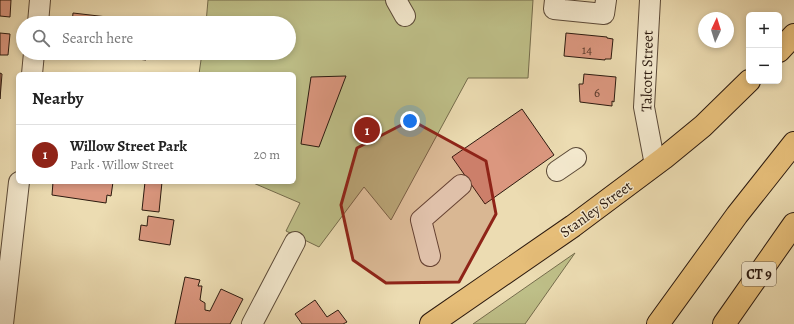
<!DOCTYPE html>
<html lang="en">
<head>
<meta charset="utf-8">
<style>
	:root { --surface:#fff; --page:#f6f6f6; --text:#222; --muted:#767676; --line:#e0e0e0; --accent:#8f2418 }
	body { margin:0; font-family:Alegreya,serif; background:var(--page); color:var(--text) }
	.controls { position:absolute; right:12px; top:12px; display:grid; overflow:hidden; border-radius:6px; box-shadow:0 2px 6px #0003 }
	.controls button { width:36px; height:36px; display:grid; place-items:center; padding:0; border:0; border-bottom:1px solid var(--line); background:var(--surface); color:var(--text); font:20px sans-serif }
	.compass { position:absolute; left:698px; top:12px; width:36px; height:36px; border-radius:50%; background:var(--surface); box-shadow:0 2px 6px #0003; rotate:4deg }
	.you { position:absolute; left:410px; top:121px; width:14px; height:14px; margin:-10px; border:3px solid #fff; border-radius:50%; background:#1a73e8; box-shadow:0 0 0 6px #1a73e833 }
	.badge { display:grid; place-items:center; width:26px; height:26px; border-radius:50%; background:var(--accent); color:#fff; font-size:13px; font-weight:700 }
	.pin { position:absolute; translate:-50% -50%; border:2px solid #fff; box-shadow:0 1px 4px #0006 }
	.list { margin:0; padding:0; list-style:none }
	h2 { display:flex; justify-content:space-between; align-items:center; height:52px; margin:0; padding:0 16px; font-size:17px }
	h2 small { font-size:13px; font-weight:400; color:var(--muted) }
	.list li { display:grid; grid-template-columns:26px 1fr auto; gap:12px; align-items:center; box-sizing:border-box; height:60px; padding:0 16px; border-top:1px solid var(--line) }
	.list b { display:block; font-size:15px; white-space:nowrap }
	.list p { margin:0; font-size:13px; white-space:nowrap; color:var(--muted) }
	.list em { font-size:13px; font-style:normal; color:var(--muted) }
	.icon { flex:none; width:22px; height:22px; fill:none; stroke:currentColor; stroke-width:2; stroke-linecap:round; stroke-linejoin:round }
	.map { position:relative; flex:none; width:794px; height:324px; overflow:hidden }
	.search { position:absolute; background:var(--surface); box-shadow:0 2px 6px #0003; left:16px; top:16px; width:280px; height:44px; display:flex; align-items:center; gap:10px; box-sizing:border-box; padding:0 14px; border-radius:22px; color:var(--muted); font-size:15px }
	.panel { position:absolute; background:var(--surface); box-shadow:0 2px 6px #0003; left:16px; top:72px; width:280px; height:112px; border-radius:6px }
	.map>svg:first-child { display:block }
	.green { fill:#bebf88; stroke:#756c4c }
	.building { fill:#db977f; stroke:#2c1a0f }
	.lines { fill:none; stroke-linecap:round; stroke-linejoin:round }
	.minor-casing { stroke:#5c4a38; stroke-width:22 }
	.major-casing { stroke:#2c1a0f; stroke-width:24 }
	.highway-casing { stroke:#2c1a0f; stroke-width:24 }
	.minor { stroke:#f3e8cd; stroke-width:20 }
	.major { stroke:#e6be79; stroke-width:22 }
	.highway { stroke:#e6be79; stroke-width:22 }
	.marked { fill:#8f2418; fill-opacity:0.2; stroke:#8f2418; stroke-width:3; stroke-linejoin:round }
	.labels { text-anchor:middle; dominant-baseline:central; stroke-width:3; stroke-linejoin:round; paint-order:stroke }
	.number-label { font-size:13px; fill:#58392b }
	.shield { fill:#f3e8cd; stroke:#685848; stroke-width:1 }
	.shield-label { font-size:14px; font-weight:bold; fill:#2c1a0f }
	.street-label { font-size:15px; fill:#2c1a0f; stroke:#f3e8cd }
</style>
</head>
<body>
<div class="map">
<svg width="794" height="324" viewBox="0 0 794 324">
	<rect width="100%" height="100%" fill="#ecdcb2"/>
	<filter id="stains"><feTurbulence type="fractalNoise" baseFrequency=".005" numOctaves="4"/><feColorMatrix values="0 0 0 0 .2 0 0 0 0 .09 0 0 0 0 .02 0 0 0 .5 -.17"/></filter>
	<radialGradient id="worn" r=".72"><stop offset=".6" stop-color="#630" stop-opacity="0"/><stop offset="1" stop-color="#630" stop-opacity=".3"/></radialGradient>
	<path class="green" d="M208,0H533L528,78H468L391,220L364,187L319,247L286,231L300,203L251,182H294V74H199L202,53H289V23H206Z
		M575,253L525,324H473Z"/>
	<path class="building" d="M0,0H11L10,17L0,16Z
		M73,13L150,22V23H72Z
		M0,33L10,34L8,55H0Z
		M566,33L607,37V38L613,39L611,59H605V60L564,56Z
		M84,53H147L146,60Z
		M0,73L2,74L0,99Z
		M584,74L616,77L614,102L612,101V106L580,102L579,84H583Z
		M346,76L319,147L301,144L311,77Z
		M522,109L554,155L485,204L452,157Z
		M53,182H113L111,196L107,195L106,203L52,195Z
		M145,182H162L159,212L142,210Z
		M148,216L174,220L170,245L139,240L141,225L147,226Z
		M185,277L200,280L198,286H202L200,300L205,303V310L210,311L221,289L243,299L230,324H175Z
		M315,300L327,317L338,310L347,322L343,324H302L295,314Z"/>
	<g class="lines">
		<g class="minor-casing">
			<path id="minor" d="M396,0L405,16
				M555,0L554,9L604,14L606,0
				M650,0L644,107L655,165
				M38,23L40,0
				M32,74L34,53
				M557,171L576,158
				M430,256L421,220L461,185
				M3,324L19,182
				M252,324L295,242"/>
		</g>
		<g class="major-casing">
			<path id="major" d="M779,51L794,35
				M431,324L573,226L664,158L703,126L749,81"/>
		</g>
		<g class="highway-casing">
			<path id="highway" d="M658,324L737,215L794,143
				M724,324L794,224"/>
		</g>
		<use href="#minor" class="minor"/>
		<use href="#major" class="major"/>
		<use href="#highway" class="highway"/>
	</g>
	<path class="marked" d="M411,120L486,161L496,214L459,282L386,283L353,260L341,205L357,148Z"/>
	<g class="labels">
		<g class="number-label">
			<text x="587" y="49">14</text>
			<text x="597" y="92">6</text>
		</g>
		<rect class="shield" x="742" y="262" width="34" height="24" rx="3"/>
		<g class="shield-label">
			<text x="759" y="274">CT 9</text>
		</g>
		<g class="street-label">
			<text transform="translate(647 71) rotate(-89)">Talcott Street</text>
			<text transform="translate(596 209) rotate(-36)">Stanley Street</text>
		</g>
	</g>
	<rect width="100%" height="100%" filter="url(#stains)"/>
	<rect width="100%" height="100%" fill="url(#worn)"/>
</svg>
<div class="controls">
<button>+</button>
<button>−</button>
</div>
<svg class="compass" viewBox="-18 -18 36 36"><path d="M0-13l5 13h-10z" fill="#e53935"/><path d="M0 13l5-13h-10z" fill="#767676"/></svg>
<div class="you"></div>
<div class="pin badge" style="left:367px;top:130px">1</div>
<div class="search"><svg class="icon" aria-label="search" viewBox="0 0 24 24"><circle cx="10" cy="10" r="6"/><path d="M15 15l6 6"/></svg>Search here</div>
<section class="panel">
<h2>Nearby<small></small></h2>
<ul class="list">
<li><span class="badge">1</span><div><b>Willow Street Park</b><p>Park · Willow Street</p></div><em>20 m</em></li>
</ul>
</section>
</div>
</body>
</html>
